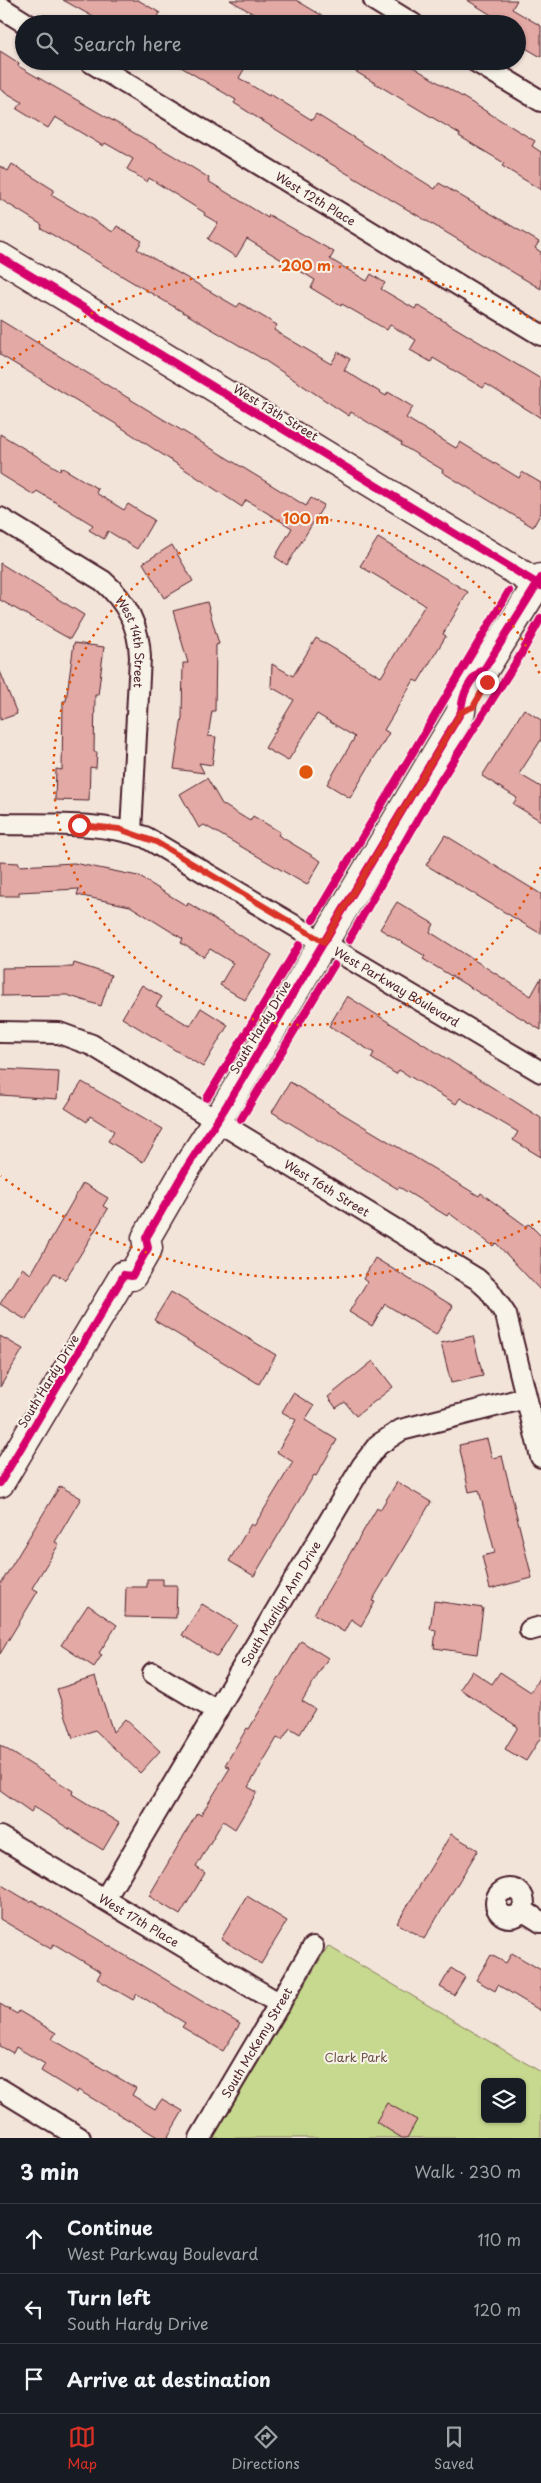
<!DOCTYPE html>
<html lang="en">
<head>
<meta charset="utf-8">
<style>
	:root { --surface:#171b24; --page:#242831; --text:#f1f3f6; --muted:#9ea1a6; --line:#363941; --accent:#d93025 }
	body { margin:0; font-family:"Playpen Sans",sans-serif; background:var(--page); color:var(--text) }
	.controls { position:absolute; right:15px; bottom:15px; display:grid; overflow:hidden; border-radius:8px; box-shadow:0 1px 4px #0004 }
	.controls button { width:45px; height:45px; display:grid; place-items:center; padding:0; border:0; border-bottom:1px solid var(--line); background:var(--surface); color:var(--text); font:25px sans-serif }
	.stop { position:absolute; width:15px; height:15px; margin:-11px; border:4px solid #d93025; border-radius:50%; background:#fff }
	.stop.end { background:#d93025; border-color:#fff; box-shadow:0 1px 5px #0008 }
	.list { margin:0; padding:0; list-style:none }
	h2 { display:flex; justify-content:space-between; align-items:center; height:65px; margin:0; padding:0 20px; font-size:21px }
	h2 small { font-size:16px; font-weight:400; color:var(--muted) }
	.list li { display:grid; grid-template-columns:32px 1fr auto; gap:15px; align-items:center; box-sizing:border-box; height:70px; padding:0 20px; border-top:1px solid var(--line) }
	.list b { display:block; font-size:19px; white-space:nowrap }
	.list p { margin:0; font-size:16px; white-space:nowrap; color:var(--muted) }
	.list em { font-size:16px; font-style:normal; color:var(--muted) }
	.icon { flex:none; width:28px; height:28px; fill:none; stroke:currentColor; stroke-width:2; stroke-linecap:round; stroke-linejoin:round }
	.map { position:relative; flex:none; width:541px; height:2138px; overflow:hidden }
	.search { position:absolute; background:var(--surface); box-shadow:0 1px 4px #0004; left:15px; right:15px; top:15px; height:55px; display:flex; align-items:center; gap:12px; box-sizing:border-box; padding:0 18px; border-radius:28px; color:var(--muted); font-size:19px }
	.sheet { height:275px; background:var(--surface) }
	nav { display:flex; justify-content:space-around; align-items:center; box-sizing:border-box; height:70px; border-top:1px solid var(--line); background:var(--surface); font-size:14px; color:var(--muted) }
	nav a { display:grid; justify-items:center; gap:2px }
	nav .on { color:var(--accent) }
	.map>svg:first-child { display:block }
	.green { fill:#c6d98e; stroke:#887c5c; fill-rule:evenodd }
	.building { fill:#e3a9a4; stroke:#4a1f2b }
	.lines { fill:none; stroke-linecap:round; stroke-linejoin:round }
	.street-casing { stroke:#4a1f2b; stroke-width:24 }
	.secondary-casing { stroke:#4a1f2b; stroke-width:31 }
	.street { stroke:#f7f3e8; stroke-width:20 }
	.secondary { stroke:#f7f3e8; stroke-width:28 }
	.cycleway-casing { stroke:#f7f3e8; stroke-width:11 }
	.cycleway { stroke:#d6006c; stroke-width:8 }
	.route { stroke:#d93025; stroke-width:6 }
	.ring { fill:none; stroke:#e0560e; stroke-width:2.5; stroke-dasharray:2.5 5 }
	.labels { text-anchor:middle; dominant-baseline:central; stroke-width:4; stroke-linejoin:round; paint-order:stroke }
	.street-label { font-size:12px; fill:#4a1f2b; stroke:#f7f3e8 }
	.park-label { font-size:12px; fill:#694e44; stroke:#f7f3e8 }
	.centre { fill:#e0560e; stroke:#f7f3e8; stroke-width:2.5 }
	.ring-label { font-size:15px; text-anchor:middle; font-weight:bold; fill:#e0560e; stroke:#f7f3e8; stroke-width:4; stroke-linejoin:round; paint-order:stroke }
</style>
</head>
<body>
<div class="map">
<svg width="541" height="2138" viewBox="0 0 541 2138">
	<rect width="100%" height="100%" fill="#f3e4da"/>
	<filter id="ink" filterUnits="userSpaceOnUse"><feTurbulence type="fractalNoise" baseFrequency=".02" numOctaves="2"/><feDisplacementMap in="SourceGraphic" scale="10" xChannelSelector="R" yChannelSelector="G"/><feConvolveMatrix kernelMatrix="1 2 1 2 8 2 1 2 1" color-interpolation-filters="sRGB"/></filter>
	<g filter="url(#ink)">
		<path class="green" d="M328,1946L541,2072V2138H213ZM485,2082H522V2119H485Z"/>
		<path class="building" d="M63,0H138L160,13L154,24H106Z
			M230,0H296L336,24H281L270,18L267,22Z
			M467,0H517L512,9L541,26V57L517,43V24H506Z
			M0,51L19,63L18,66L174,156L209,178L208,181L268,218L269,215L334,252L330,259L367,281L371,274L385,283L381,289L415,309L417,305L541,379V418L486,384L483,388L433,358L431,362L410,350L416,340L390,325L387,330L342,304L341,306L311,288L315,280L247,239L236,257L208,239L218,223L204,215L205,213L149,178L147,182L127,169L133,159L105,143L103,146L55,117L48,128L17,109L22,102L0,89Z
			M171,61H238L246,66L239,78L269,96L270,94L312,120L316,114L435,189L439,183L539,242L535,248L541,252V289L326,161L234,103L236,100Z
			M338,61H403L535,141L532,146L541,152V190L502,166L504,163L459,136L460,134Z
			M12,164L54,190L51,195L113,232L117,226L142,241L137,249L237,307L240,303L277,325L274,330L331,364L338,352L350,359L344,370L386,396L388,392L413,407L406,418L456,448L460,442L519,478L522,472L541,483V513L533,527L442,472L443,470L401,445L402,443L351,412L349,416L264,360L41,228L42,225L0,199V166L8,171Z
			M0,320L306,506L311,498L324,505L287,565L275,557L292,528L246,500L242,507L116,424L0,355Z
			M0,434L60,470L61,467L98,489L96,493L124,510L128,504L154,520L137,549L108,531L104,539L89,530L93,525L37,491L34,495L0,474Z
			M378,538L468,592L443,634L446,636L418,682L414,680L384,730L389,733L350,798L327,784L355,737L317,714L288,761L265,748L294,700L271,687L272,664L293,676L316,638L381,677L425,605L360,566Z
			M172,545L193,581L164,598L143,563Z
			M0,563L84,615L70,639L0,600Z
			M207,602L219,644L216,645L215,711H212L208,736L216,737L212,765L199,763L204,773L174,769L182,718L183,663H188L173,611Z
			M74,643L104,647L98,695H95L94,752H97L96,768L90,767L89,801L55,800L56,769L62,770L63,701H66Z
			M0,671L17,714L0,720Z
			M524,709L541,720V740L519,774L541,787V821L513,804L517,798L482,776Z
			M207,778L222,804L250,821L253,816L280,832L278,835L321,861L307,885L204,825L199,828L180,794Z
			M445,835L541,894V934L426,865Z
			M0,862L19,863V866L74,863L138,876L187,906L188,903L272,955L245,1000L220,985L233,963L210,949L204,957L181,943L183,939L130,906L77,895L79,889L19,892V896H0Z
			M397,902L434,924L430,932L531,996L541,978V1030L423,959L425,956L380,929Z
			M74,963L111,975L101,1006L67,995L2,996V968L73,967Z
			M142,985L162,997L156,1006L190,1026L201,1008L228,1025L203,1067L122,1018Z
			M347,996L541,1118V1157L513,1140L518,1132L460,1098L456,1104L399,1070L396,1074L371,1058L374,1053L329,1026Z
			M0,1069L59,1072L57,1099L0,1095Z
			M82,1082L163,1129L143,1162L108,1141L114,1131L90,1116L87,1122L65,1108Z
			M290,1082L479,1196L481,1193L526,1226L529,1224L541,1236V1291L496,1243L493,1246L449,1213L447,1216L399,1187L398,1189L272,1112Z
			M83,1183L108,1198L103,1206L108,1209L65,1280L54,1273L26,1320L0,1304L22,1268L31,1274Z
			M375,1258L453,1306L436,1335L385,1304L372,1326L349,1312L367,1282L363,1279Z
			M171,1292L276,1355L259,1384L154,1320Z
			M0,1336L23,1349L0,1387Z
			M473,1336L483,1376L451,1383L441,1343Z
			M373,1361L393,1387L356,1416L345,1402L336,1408L328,1397Z
			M293,1393L314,1406L305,1420L337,1440L316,1476L314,1475L254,1576L229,1561L251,1524L254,1526L293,1462L277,1452L296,1420L282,1412Z
			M487,1439L492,1458L502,1456L532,1578L490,1589L482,1556L495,1553L479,1490L469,1492L459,1445Z
			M397,1482L431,1502L372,1601L375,1602L361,1626L351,1619L344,1632L314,1614L377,1508L380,1510Z
			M60,1486L81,1498L55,1542L59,1544L32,1588L38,1591L0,1654V1585Z
			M147,1579H163V1585H177L176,1618L125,1617L126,1587H147Z
			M434,1601L483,1608L477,1654L434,1648L436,1630L430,1629Z
			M202,1604L237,1625L217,1657L182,1635Z
			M88,1605L117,1625L99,1653L102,1655L94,1667L61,1645Z
			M301,1641L328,1658L302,1701L315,1709L300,1734L290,1728L282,1740L277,1738L248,1787L257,1792L235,1829L223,1821L196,1867L205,1873L180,1915L149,1896L197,1813L201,1815L230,1768L225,1765L247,1728L249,1729Z
			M472,1671L492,1684L500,1672L531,1692L541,1674V1737L526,1761L505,1749L518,1727L460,1689Z
			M95,1677L113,1732L125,1719L160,1751L140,1773L95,1730L73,1738L57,1689Z
			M0,1745L73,1791L72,1794L119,1823L103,1850L34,1807L31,1812L0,1790Z
			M451,1834L478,1850L424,1939L397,1923Z
			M0,1884L30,1902L32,1900L240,2024L223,2051L182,2027L185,2023L137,1994L133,2000L97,1979L101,1972L54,1944L51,1949L0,1919Z
			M247,1896L287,1921L261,1964L221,1939Z
			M512,1953L541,1970V2011L498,1985L495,1991L476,1980L491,1955L506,1963Z
			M451,1968L465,1977L454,1995L440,1987Z
			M0,2004L17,2014L19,2011L56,2033L52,2039L136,2088L132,2095L155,2109L162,2099L183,2111L167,2138H159L78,2090L77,2093L41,2071L45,2064L16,2047L13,2053L0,2046Z
			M387,2103L417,2120L407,2138H402L376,2122Z"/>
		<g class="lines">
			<g class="street-casing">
				<g id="street">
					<path d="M374,0L413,24"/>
					<path d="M0,7L27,24"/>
					<path id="s1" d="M89,61L541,335"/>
					<path d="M475,61L541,101"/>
					<path id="s2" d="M0,518L103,581C127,602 139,626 140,657L131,832"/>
					<path id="s3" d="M0,824C48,825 99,821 145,837L541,1072"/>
					<path id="s4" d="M0,1032L59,1033L92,1045L477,1279L489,1290L506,1315L541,1457"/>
					<path d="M530,1630L541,1627"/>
					<path d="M153,1673L217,1711"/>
					<path id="s5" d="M0,1837L280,2004"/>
					<circle cx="510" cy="1903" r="14"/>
					<path id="s6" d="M105,1899L362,1466L378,1445L401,1430L526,1398"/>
					<path d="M522,1910L541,1922"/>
					<path d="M0,2089L80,2138"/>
					<path id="s7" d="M200,2138L313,1947"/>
				</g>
			</g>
			<g class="secondary-casing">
				<path id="secondary" d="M0,257L541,586
					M124,1275L132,1276L148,1248L146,1238L187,1167L225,1108L461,712C462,693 469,679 485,668L541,578
					M0,1483L124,1275"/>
			</g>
			<use href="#street" class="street"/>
			<use href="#secondary" class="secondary"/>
			<g class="cycleway-casing">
				<path id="cycleway" d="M0,257L541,586
					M313,920L509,591
					M349,940L434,791L520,656L541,618
					M207,1098L299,945
					M241,1119L334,965
					M124,1275L132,1276L148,1248L146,1238L187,1167L225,1108L461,712C462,693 469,679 485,668L541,578
					M0,1483L124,1275"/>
			</g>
			<use href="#cycleway" class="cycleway"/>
		</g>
	</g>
	<g class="lines" filter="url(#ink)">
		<path class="route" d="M79,825L119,829L156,842L324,942L461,712L473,707L487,682"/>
	</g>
	<g class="ring">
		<path d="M541 867A253 253 0 1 1 541 677"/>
		<path d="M540 1221A506 506 0 0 1 1 1176M1 368A506 506 0 0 1 540 323"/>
	</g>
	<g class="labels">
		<g class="street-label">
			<text stroke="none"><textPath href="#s1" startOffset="265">West 12th Place</textPath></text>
			<text transform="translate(276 412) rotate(31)">West 13th Street</text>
			<text stroke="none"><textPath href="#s2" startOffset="191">West 14th Street</textPath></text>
			<text stroke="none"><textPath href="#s3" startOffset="439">West Parkway Boulevard</textPath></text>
			<text transform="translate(260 1027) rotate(-59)">South Hardy Drive</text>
			<text stroke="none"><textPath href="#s4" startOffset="369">West 16th Street</textPath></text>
			<text transform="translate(48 1381) rotate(-59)">South Hardy Drive</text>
			<text stroke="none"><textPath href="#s6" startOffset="344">South Marilyn Ann Drive</textPath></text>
			<text stroke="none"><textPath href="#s5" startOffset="162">West 17th Place</textPath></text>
			<text stroke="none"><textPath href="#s7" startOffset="111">South McKemy Street</textPath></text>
		</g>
		<g class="park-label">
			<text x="356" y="2057">Clark Park</text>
		</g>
	</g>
	<circle cx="306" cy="772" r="8" class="centre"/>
	<g class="ring-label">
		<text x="306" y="271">200 m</text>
		<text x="306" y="524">100 m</text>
	</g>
</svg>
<div class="controls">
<button><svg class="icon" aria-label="layers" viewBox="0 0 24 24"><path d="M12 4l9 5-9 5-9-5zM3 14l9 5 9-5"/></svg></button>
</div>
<div class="stop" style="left:79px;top:825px"></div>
<div class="stop end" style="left:487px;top:682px"></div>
<div class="search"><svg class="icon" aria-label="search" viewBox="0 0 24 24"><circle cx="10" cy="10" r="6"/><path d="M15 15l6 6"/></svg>Search here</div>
</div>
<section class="sheet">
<h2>3 min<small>Walk · 230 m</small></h2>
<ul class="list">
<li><svg class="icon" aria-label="ahead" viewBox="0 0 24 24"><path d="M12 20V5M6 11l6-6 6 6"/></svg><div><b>Continue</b><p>West Parkway Boulevard</p></div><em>110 m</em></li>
<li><svg class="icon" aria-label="left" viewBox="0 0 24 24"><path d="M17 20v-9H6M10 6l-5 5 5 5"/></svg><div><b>Turn left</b><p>South Hardy Drive</p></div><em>120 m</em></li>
<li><svg class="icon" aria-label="arrive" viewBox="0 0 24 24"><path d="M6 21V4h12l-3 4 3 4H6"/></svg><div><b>Arrive at destination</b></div></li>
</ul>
</section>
<nav>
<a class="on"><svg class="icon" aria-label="map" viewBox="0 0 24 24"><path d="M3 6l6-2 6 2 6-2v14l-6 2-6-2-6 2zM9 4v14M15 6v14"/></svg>Map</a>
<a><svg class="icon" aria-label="directions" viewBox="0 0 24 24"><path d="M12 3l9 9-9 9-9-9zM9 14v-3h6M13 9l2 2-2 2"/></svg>Directions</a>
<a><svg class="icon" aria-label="saved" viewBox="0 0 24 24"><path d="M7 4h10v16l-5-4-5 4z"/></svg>Saved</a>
</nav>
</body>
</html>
